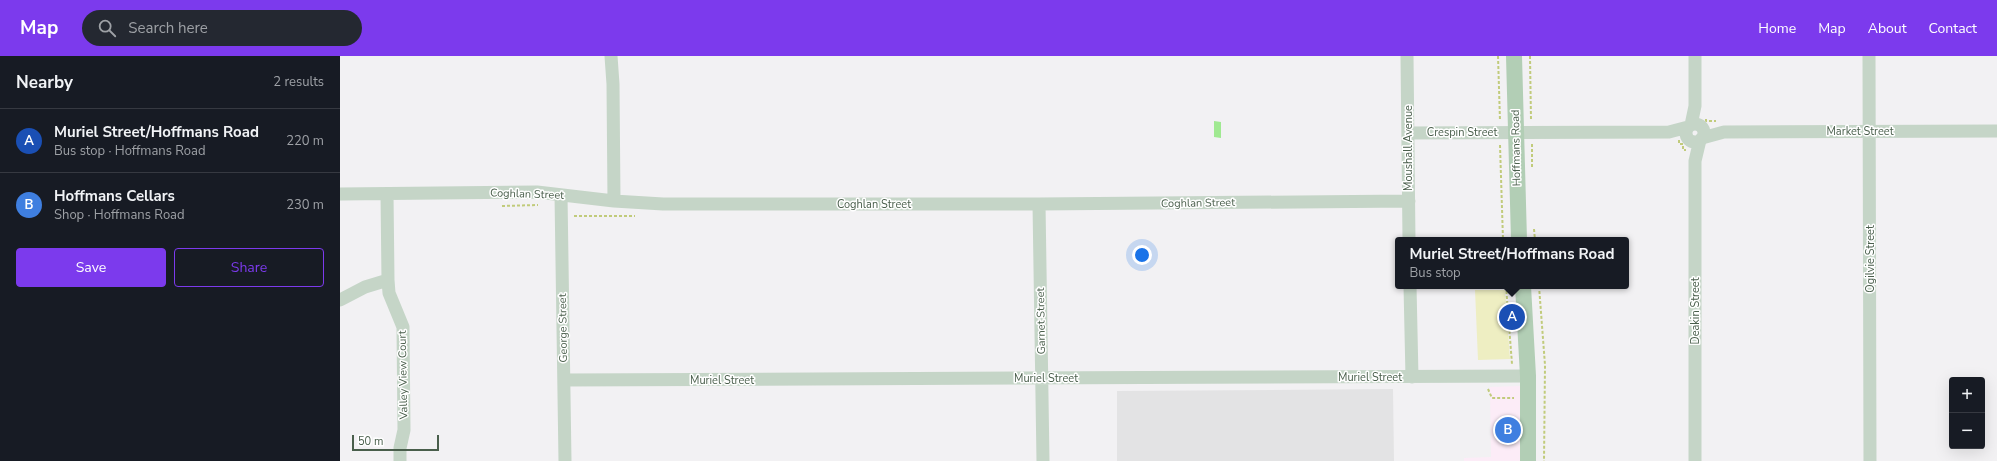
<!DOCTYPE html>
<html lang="en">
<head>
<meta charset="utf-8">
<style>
	:root { --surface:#171b24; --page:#242831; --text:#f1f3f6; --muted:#9ea1a6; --line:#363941; --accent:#7c3aed }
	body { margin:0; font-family:"Nunito Sans",sans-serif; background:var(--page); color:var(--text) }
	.controls { position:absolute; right:12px; bottom:12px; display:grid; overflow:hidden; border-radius:4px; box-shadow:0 4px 16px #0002 }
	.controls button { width:36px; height:36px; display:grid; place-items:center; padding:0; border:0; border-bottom:1px solid var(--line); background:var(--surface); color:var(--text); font:20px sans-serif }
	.scale { position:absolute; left:12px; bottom:10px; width:87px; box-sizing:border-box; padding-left:4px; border:2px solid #495e4b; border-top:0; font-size:11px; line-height:14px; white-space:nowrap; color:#495e4b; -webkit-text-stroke:3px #fff; paint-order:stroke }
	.you { position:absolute; left:802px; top:199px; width:14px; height:14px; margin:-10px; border:3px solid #fff; border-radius:50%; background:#1a73e8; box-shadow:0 0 0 6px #1a73e833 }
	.badge { display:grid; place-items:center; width:26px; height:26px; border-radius:50%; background:var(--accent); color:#fff; font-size:13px; font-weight:700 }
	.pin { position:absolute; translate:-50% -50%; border:2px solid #fff; box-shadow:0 1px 4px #0006 }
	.popup { position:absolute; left:1055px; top:181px; width:234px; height:52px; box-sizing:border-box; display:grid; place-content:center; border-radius:4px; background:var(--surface); filter:drop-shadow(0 1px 3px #0005); font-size:13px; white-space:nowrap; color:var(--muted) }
	.popup b { font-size:15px; color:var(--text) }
	.popup::after { content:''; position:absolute; left:50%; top:100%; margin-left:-8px; border:8px solid transparent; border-top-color:var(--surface) }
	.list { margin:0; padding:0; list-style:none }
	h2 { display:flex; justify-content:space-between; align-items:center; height:52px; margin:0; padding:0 16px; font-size:17px }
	h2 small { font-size:13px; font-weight:400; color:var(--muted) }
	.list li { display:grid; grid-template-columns:26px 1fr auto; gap:12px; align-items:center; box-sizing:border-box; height:64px; padding:0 16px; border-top:1px solid var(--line) }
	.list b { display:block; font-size:15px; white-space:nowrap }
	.list p { margin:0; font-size:13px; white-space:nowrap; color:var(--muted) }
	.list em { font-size:13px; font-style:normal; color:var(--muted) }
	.actions { display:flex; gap:8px; padding:12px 16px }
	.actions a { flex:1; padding:9px 0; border:1px solid var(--accent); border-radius:4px; text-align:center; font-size:14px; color:var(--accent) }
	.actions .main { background:var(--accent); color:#fff }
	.icon { flex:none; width:22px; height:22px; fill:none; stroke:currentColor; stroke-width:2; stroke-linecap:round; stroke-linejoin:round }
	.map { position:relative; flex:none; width:1657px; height:405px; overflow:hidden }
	header { display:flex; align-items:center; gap:24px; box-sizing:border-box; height:56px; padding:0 20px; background:var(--accent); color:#fff }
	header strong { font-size:19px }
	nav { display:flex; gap:22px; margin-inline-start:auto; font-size:14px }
	.search { width:280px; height:36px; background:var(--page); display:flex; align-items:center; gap:10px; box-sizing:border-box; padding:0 14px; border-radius:22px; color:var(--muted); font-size:15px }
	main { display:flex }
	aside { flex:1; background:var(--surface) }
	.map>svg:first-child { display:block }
	.commercial { fill:#fcecf7 }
	.education { fill:#e3e3e4 }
	.green { fill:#eeeec2 }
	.water { fill:#a0e991 }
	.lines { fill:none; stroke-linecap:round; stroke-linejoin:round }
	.path { stroke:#c1cb7b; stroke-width:2; stroke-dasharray:3 2; stroke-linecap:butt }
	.minor { stroke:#c5d5c7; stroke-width:13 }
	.major { stroke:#b2ceb5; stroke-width:16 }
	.labels { text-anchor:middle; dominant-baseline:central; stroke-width:3; stroke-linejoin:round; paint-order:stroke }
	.street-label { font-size:11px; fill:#495e4b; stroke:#fff }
</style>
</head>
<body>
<header>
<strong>Map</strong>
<div class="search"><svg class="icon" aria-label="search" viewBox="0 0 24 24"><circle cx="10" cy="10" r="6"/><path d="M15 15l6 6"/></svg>Search here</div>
<nav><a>Home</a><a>Map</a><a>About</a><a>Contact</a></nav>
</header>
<main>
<aside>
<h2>Nearby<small>2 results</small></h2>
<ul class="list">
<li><span class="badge" style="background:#1a4fb4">A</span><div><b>Muriel Street/Hoffmans Road</b><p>Bus stop · Hoffmans Road</p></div><em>220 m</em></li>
<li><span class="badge" style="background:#3f7fe0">B</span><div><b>Hoffmans Cellars</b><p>Shop · Hoffmans Road</p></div><em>230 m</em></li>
</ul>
<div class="actions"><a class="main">Save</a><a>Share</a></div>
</aside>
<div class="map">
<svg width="1657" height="405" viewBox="0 0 1657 405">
	<rect width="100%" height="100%" fill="#f2f1f3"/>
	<path class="commercial" d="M1180,330L1181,405H1124V402L1151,401L1150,331Z"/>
	<path class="education" d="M1053,333L1054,405H777V335Z"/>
	<path class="green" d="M1165,234L1170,303L1138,304L1135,234Z"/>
	<path class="water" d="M874,65L881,66V82L874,81Z"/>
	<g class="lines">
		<path class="path" d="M1158,0L1160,65
			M1190,0L1191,64
			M1366,63V65H1376
			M1339,84V88H1343V94H1346
			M1192,88V111
			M1160,89L1163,184
			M162,150L198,149
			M234,160H295
			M1194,173L1195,184
			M1166,230L1172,308
			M1199,230L1205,309L1204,405
			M1148,333L1152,342H1174"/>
		<path class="minor" d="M271,0L273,28L274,145
			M1067,0L1069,184
			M1529,0L1530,405
			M1346 77a9 9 0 1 1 18 0a9 9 0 1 1-18 0Z
			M1351,69L1355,50V0
			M1069,77L1329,76L1348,71
			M1362,82L1384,76L1657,75
			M0,138L197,136L274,145L323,148H699L1069,145
			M47,138L48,224L49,237L63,271L64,374L60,392V405
			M221,139L225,405
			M699,148L703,405
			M1070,230L1072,321
			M0,244L25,231L48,224
			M224,324L1188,320
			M1355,405V105L1360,84"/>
		<path class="major" d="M1174,0L1179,184
			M1183,230L1188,320V405"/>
	</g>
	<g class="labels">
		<g class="street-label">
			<text x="1520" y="75">Market Street</text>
			<text x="1122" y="76">Crespin Street</text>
			<text transform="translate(1068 92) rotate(-90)">Moushall Avenue</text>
			<text transform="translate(1176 92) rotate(-91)">Hoffmans Road</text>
			<text transform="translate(187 138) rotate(2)">Coghlan Street</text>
			<text transform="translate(858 147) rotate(-1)">Coghlan Street</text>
			<text x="534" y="148">Coghlan Street</text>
			<text transform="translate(1530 203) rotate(-90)">Ogilvie Street</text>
			<text transform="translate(1355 255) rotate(-90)">Deakin Street</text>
			<text transform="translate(701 265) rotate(-91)">Garnet Street</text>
			<text transform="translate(223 272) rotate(-91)">George Street</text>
			<text transform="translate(63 319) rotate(-91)">Valley View Court</text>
			<text x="1030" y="321">Muriel Street</text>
			<text x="706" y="322">Muriel Street</text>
			<text x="382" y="324">Muriel Street</text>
		</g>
	</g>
</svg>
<div class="controls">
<button>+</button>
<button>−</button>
</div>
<div class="scale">50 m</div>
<div class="you"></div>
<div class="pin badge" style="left:1172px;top:261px;background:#1a4fb4">A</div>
<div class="popup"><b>Muriel Street/Hoffmans Road</b>Bus stop</div>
<div class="pin badge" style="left:1168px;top:374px;background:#3f7fe0">B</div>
</div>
</main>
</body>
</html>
